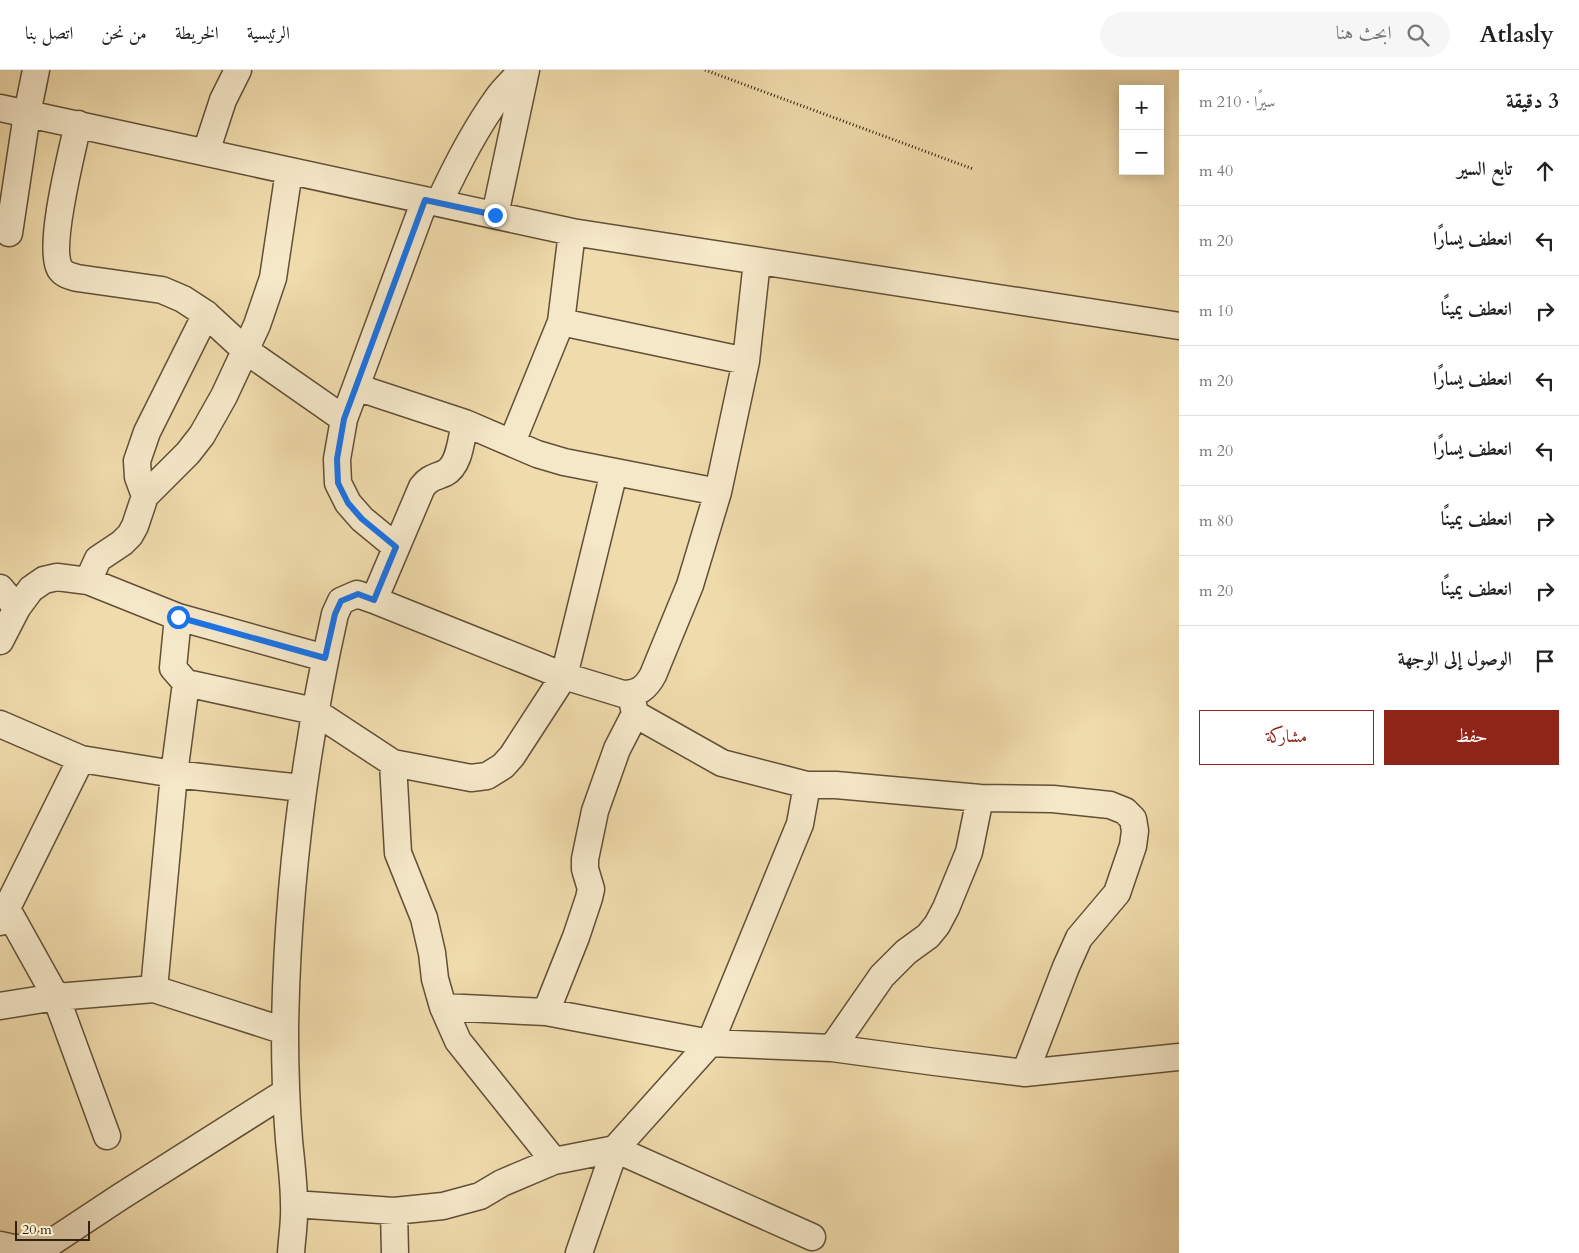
<!DOCTYPE html>
<html lang="ar">
<head>
<meta charset="utf-8">
<style>
	:root { --surface:#fff; --page:#f6f6f6; --text:#222; --muted:#767676; --line:#e0e0e0; --accent:#8f2418 }
	body { margin:0; font-family:Cardo,Amiri,serif; background:var(--page); color:var(--text); direction:rtl }
	.controls { position:absolute; right:15px; top:15px; display:grid; overflow:hidden; border-radius:0px; box-shadow:0 2px 12px #0003 }
	.controls button { width:45px; height:45px; display:grid; place-items:center; padding:0; border:0; border-bottom:1px solid var(--line); background:var(--surface); color:var(--text); font:25px sans-serif }
	.scale { position:absolute; left:15px; bottom:12px; width:75px; box-sizing:border-box; padding-left:5px; border:2px solid #332112; border-top:0; font-size:14px; line-height:18px; white-space:nowrap; color:#332112; -webkit-text-stroke:4px #f5e8c9; paint-order:stroke }
	.stop { position:absolute; width:15px; height:15px; margin:-11px; border:4px solid #1a73e8; border-radius:50%; background:#fff }
	.stop.end { background:#1a73e8; border-color:#fff; box-shadow:0 1px 5px #0008 }
	.list { margin:0; padding:0; list-style:none }
	h2 { display:flex; justify-content:space-between; align-items:center; height:65px; margin:0; padding:0 20px; font-size:21px }
	h2 small { font-size:16px; font-weight:400; color:var(--muted) }
	.list li { display:grid; grid-template-columns:32px 1fr auto; gap:15px; align-items:center; box-sizing:border-box; height:70px; padding:0 20px; border-top:1px solid var(--line) }
	.list b { display:block; font-size:19px; white-space:nowrap }
	.list em { font-size:16px; font-style:normal; color:var(--muted) }
	.actions { display:flex; gap:10px; padding:15px 20px }
	.actions a { flex:1; padding:11px 0; border:1px solid var(--accent); border-radius:0px; text-align:center; font-size:18px; color:var(--accent) }
	.actions .main { background:var(--accent); color:#fff }
	.icon { flex:none; width:28px; height:28px; fill:none; stroke:currentColor; stroke-width:2; stroke-linecap:round; stroke-linejoin:round }
	.map { position:relative; flex:none; width:1179px; height:1183px; overflow:hidden; direction:ltr }
	header { display:flex; align-items:center; gap:30px; box-sizing:border-box; height:70px; padding:0 25px; background:var(--surface); border-bottom:1px solid var(--line) }
	header strong { font-size:24px }
	nav { display:flex; gap:28px; margin-inline-start:auto; font-size:18px }
	.search { width:350px; height:45px; background:var(--page); display:flex; align-items:center; gap:12px; box-sizing:border-box; padding:0 18px; border-radius:28px; color:var(--muted); font-size:19px }
	main { display:flex }
	aside { flex:1; background:var(--surface) }
	.map>svg:first-child { display:block }
	.lines { fill:none; stroke-linecap:round; stroke-linejoin:round }
	.minor-casing { stroke:#625038; stroke-width:29 }
	.path { stroke:#332112; stroke-width:3; stroke-dasharray:1 2.5; stroke-linecap:butt }
	.minor { stroke:#f5e8c9; stroke-width:26 }
	.route { stroke:#1a73e8; stroke-width:6 }
</style>
</head>
<body>
<header>
<strong>Atlasly</strong>
<div class="search"><svg class="icon" aria-label="search" viewBox="0 0 24 24"><circle cx="10" cy="10" r="6"/><path d="M15 15l6 6"/></svg>ابحث هنا</div>
<nav><a>الرئيسية</a><a>الخريطة</a><a>من نحن</a><a>اتصل بنا</a></nav>
</header>
<main>
<aside>
<h2>3 دقيقة<small>سيرًا · 210 m</small></h2>
<ul class="list">
<li><svg class="icon" aria-label="ahead" viewBox="0 0 24 24"><path d="M12 20V5M6 11l6-6 6 6"/></svg><div><b>تابع السير</b></div><em>40 m</em></li>
<li><svg class="icon" aria-label="left" viewBox="0 0 24 24"><path d="M17 20v-9H6M10 6l-5 5 5 5"/></svg><div><b>انعطف يسارًا</b></div><em>20 m</em></li>
<li><svg class="icon" aria-label="right" viewBox="0 0 24 24"><path d="M7 20v-9h11M14 6l5 5-5 5"/></svg><div><b>انعطف يمينًا</b></div><em>10 m</em></li>
<li><svg class="icon" aria-label="left" viewBox="0 0 24 24"><path d="M17 20v-9H6M10 6l-5 5 5 5"/></svg><div><b>انعطف يسارًا</b></div><em>20 m</em></li>
<li><svg class="icon" aria-label="left" viewBox="0 0 24 24"><path d="M17 20v-9H6M10 6l-5 5 5 5"/></svg><div><b>انعطف يسارًا</b></div><em>20 m</em></li>
<li><svg class="icon" aria-label="right" viewBox="0 0 24 24"><path d="M7 20v-9h11M14 6l5 5-5 5"/></svg><div><b>انعطف يمينًا</b></div><em>80 m</em></li>
<li><svg class="icon" aria-label="right" viewBox="0 0 24 24"><path d="M7 20v-9h11M14 6l5 5-5 5"/></svg><div><b>انعطف يمينًا</b></div><em>20 m</em></li>
<li><svg class="icon" aria-label="arrive" viewBox="0 0 24 24"><path d="M6 21V4h12l-3 4 3 4H6"/></svg><div><b>الوصول إلى الوجهة</b></div></li>
</ul>
<div class="actions"><a class="main">حفظ</a><a>مشاركة</a></div>
</aside>
<div class="map">
<svg width="1179" height="1183" viewBox="0 0 1179 1183">
	<rect width="100%" height="100%" fill="#f0dbac"/>
	<filter id="stains"><feTurbulence type="fractalNoise" baseFrequency=".004" numOctaves="4"/><feColorMatrix values="0 0 0 0 .2 0 0 0 0 .09 0 0 0 0 .02 0 0 0 .5 -.17"/></filter>
	<radialGradient id="worn" r=".72"><stop offset=".6" stop-color="#630" stop-opacity="0"/><stop offset="1" stop-color="#630" stop-opacity=".3"/></radialGradient>
	<g class="lines">
		<g class="minor-casing">
			<path id="minor" d="M0,38L572,162L1179,256
				M78,54C72,82 47,177 60,199C64,205 71,206 77,208L162,220L183,229L206,244L245,280L344,349
				M206,82L223,30L238,0
				M439,133C456,96 475,59 499,26C506,17 515,9 522,0
				M495,145L526,0
				M9,163L27,44L36,0
				M561,252L746,291
				M356,317L465,353L537,384L564,392L718,422
				M512,372L561,252L572,162
				M145,426L138,407L137,391L147,362L206,244
				M396,477L362,449L348,433L338,413L337,389L344,349L425,130
				M88,511L98,489L122,473L130,465L135,456L145,426L188,383L202,365L224,326L257,255L273,208L289,101
				M0,518L17,538
				M374,530L422,417C430,407 434,408 445,403C460,395 461,369 465,353
				M178,547L173,598L186,613L314,641L393,693L471,708L487,706L503,696L512,686L564,606L614,402
				M0,571L17,538L31,519L44,510L57,507L88,511L178,547L325,588
				M631,624L635,644L722,693L807,715H836L980,728L1053,729L1110,735L1125,741L1133,749L1135,761L1133,776L1117,823L1079,868L1066,897L1025,1003
				M0,654L81,689L174,704L302,718
				M393,693L398,783L424,848L432,883L435,909L443,937L458,971L554,1091
				M0,836L7,839L56,927L107,1066
				M0,852L81,689
				M154,919L174,704L186,613
				M0,936L56,927L154,919L285,961
				M443,937L546,942L710,973L832,978L935,992L1025,1003L1179,987
				M546,942L576,867L589,828L591,819L585,799V789L595,741L617,679L635,644
				M832,978L882,906L906,882L928,866L937,855L946,838L969,782L980,728
				M294,1134L394,1141L443,1136L480,1126L502,1113L554,1091L615,1079L812,1167
				M394,1141L395,1183
				M0,1175L13,1178H32L52,1172L120,1127L286,1022
				M291,1183C292,1167 295,1150 294,1134C294,1113 291,1091 289,1070C286,1033 285,997 285,960C287,819 304,682 335,544L341,531L357,524L374,530L564,606L623,624C638,624 646,618 653,605L690,515L718,422L746,291L757,191
				M579,1183L615,1079L710,973L800,754L807,715"/>
		</g>
		<path class="path" d="M705,0L973,99"/>
		<use href="#minor" class="minor"/>
	</g>
	<g class="lines">
		<path class="route" d="M178,547L325,588L335,544L341,531L358,524L374,530L396,477L362,449L348,433L338,413L337,389L344,349L425,130L495,145"/>
	</g>
	<rect width="100%" height="100%" filter="url(#stains)"/>
	<rect width="100%" height="100%" fill="url(#worn)"/>
</svg>
<div class="controls">
<button>+</button>
<button>−</button>
</div>
<div class="scale">20 m</div>
<div class="stop" style="left:178px;top:547px"></div>
<div class="stop end" style="left:495px;top:145px"></div>
</div>
</main>
</body>
</html>
